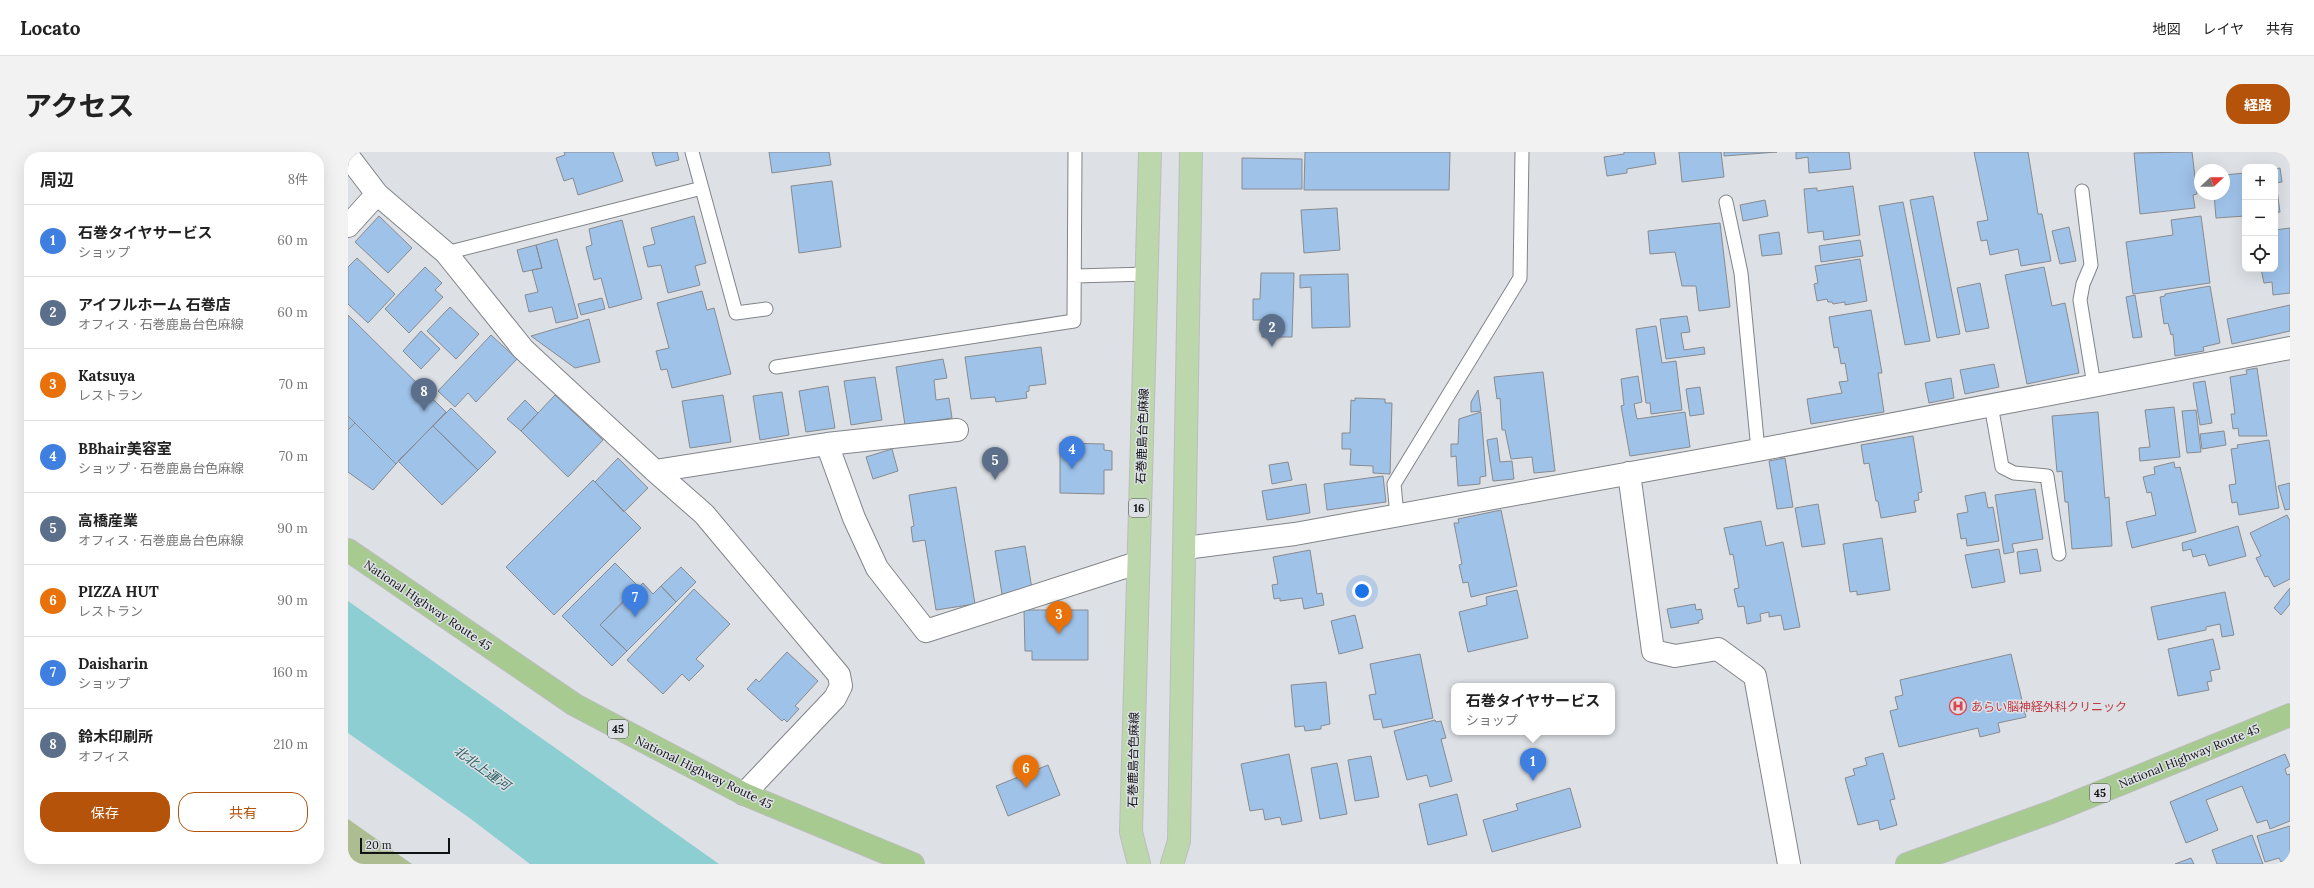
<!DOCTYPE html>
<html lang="ja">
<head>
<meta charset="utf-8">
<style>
	:root { --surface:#fff; --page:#f2f2f2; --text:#222; --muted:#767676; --line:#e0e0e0; --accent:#b45309 }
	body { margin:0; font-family:Lora,"Noto Sans JP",serif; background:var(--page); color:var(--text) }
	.controls { position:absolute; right:12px; top:12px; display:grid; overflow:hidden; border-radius:8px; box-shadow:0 4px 16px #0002 }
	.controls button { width:36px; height:36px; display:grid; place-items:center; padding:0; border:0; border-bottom:1px solid var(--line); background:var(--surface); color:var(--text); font:20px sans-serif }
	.compass { position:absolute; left:1846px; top:12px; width:36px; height:36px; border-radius:50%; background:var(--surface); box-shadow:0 4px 16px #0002; rotate:68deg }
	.scale { position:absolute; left:12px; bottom:10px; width:90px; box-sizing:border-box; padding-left:4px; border:2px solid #111214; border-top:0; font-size:11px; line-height:14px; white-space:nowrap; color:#111214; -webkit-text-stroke:3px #dde0e4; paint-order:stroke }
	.you { position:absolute; left:1014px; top:439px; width:14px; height:14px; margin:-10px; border:3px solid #fff; border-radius:50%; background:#1a73e8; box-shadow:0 0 0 6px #1a73e833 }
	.badge { display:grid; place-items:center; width:26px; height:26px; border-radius:50%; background:var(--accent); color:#fff; font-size:13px; font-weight:700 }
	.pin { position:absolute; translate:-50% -33px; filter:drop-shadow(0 1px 2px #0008) }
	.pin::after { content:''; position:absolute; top:21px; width:14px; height:12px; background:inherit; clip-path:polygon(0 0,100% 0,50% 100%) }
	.popup { position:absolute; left:1103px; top:531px; width:164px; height:52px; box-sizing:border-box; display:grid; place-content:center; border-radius:8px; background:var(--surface); filter:drop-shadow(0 1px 3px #0005); font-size:13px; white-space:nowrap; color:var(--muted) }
	.popup b { font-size:15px; color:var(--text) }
	.popup::after { content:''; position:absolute; left:50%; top:100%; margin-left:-8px; border:8px solid transparent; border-top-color:var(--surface) }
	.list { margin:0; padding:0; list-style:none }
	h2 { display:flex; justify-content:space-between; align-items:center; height:52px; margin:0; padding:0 16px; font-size:17px }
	h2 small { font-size:13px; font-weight:400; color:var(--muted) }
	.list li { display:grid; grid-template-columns:26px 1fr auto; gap:12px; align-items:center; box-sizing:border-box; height:72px; padding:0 16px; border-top:1px solid var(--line) }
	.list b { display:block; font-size:15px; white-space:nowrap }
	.list p { margin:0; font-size:13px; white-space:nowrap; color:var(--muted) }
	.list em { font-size:13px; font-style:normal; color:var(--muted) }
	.actions { display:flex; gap:8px; padding:12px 16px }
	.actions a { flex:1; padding:9px 0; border:1px solid var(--accent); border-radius:16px; text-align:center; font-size:14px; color:var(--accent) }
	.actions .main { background:var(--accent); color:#fff }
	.icon { flex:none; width:22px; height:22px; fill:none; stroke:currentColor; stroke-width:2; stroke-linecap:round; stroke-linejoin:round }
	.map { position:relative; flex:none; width:1942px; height:712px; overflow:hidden; border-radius:16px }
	header { display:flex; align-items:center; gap:24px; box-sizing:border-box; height:56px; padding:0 20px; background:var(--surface); border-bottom:1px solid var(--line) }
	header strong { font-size:19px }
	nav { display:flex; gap:22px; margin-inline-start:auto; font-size:14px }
	.intro { display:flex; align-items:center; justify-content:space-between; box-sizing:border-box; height:96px; padding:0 24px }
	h1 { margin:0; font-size:28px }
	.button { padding:10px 18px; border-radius:16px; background:var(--accent); color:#fff; font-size:14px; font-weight:700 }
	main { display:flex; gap:24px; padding:0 24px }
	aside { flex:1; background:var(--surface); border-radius:16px; box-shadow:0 4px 16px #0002 }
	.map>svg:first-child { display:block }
	.green { fill:#adbd91 }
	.water { fill:#8cced2 }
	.building { fill:#9fc2e9; stroke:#888b8f }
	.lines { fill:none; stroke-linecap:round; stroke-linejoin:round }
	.service-casing { stroke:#818488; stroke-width:15 }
	.minor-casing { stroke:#818488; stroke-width:24 }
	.primary-casing { stroke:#bcbdbd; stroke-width:24 }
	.trunk-casing { stroke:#bcbdbd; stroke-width:24 }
	.service { stroke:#fff; stroke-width:13 }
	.minor { stroke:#fff; stroke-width:22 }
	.primary { stroke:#bcd7ab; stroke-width:22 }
	.trunk { stroke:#a6ca8f; stroke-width:22 }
	.labels { text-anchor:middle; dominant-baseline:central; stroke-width:3; stroke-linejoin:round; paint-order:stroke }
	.shield { fill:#dde0e4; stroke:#4e5052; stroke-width:1 }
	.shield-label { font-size:11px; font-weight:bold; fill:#111214 }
	.street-label { font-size:12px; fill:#111214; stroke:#dde0e4 }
	.health-label { font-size:12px; fill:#be3a42; stroke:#dde0e4; text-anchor:start }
	.water-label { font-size:13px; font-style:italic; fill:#275e62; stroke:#dde0e4 }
</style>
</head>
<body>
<header>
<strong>Locato</strong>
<nav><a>地図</a><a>レイヤ</a><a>共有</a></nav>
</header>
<div class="intro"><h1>アクセス</h1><a class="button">経路</a></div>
<main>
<aside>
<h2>周辺<small>8件</small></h2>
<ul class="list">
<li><span class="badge" style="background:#3f7fe0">1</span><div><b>石巻タイヤサービス</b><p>ショップ</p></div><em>60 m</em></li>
<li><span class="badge" style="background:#5c6f8a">2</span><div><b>アイフルホーム 石巻店</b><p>オフィス · 石巻鹿島台色麻線</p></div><em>60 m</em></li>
<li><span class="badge" style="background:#e8710a">3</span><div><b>Katsuya</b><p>レストラン</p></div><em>70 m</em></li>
<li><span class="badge" style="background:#3f7fe0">4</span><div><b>BBhair美容室</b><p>ショップ · 石巻鹿島台色麻線</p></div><em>70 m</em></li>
<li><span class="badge" style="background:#5c6f8a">5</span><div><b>高橋産業</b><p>オフィス · 石巻鹿島台色麻線</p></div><em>90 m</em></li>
<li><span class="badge" style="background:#e8710a">6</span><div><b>PIZZA HUT</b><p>レストラン</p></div><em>90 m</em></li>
<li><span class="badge" style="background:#3f7fe0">7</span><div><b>Daisharin</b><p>ショップ</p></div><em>160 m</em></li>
<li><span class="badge" style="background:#5c6f8a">8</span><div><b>鈴木印刷所</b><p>オフィス</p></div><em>210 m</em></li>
</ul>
<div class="actions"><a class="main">保存</a><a>共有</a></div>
</aside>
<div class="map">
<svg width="1942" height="712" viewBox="0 0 1942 712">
	<rect width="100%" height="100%" fill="#dde0e4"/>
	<path class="green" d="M0,667L64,712H8L0,706Z"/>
	<path class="water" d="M0,449L371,712H182L123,667L0,581Z"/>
	<path class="building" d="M216,0H265L275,29L230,43L225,26L216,29L208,6L217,3Z
		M304,0H329L331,8L308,14Z
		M421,0H481L483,13L424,21Z
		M957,0H1102L1101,38H956Z
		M1276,0H1306L1308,12L1279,17V21L1259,24L1256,5L1276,2Z
		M1331,0H1373L1376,25L1334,30Z
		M1376,0H1429L1376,4Z
		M1448,0H1501L1503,17L1461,21L1460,5L1448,7Z
		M1626,0H1680L1690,62H1694L1703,109L1673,114L1670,97L1642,103L1639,88L1633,89L1629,70L1640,68Z
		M1844,0L1849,42L1845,43L1847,56L1792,62L1786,1Z
		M894,6L954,7V37H894Z
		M1932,16L1934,30L1928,31L1932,60L1927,61V17Z
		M1897,21V64L1868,66L1866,42H1876V23Z
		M484,29L493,95L451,101L443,34Z
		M1505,34L1512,83L1476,88L1475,79L1460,81L1456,37L1469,36V39Z
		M1585,44L1612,182L1589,186L1562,48Z
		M1417,48L1420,64L1395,69L1392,53Z
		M1555,50L1582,189L1557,193L1531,54Z
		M989,56L992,98L956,101L953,58Z
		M31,64L64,96L40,121L7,90Z
		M346,64L358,111L347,114L352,133L320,141L313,113L300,115L295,95L307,92L303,76Z
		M1853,64L1862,131L1785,142L1778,90L1825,83L1823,68Z
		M274,68L294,147L261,156L253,126L246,128L238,95L244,93L241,77Z
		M1372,71L1382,155L1351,159L1348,134H1334L1327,100L1302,102L1300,79Z
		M1721,75L1728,109L1712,112L1704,79Z
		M1942,76V141L1925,143L1924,130L1916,131L1913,117H1927V78Z
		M1431,80L1434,102L1414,104L1411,83Z
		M209,87L230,166L208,171L204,155L181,160L177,143L190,140L184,118L194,116L188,93Z
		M1512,88L1515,104L1473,110L1471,94Z
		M188,93L194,116L175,120L169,98Z
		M9,106L47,142L20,171L0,152V115Z
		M1512,107L1519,149L1497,153V150L1485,152L1484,150H1480L1479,147L1469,149L1466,132L1470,131L1467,114Z
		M77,115L94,131L87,138L95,145L61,181L37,157Z
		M1696,115L1704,154L1717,151L1731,221L1679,232L1657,123Z
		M913,121H946L944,185H914V168H905V147H912Z
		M1000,122L1002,175L964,176L963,135L952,136V123Z
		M1632,131L1641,176L1618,180L1609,136Z
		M1862,134L1872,191L1855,195L1856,199L1827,204L1825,182L1823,183L1820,171L1816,172L1812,145L1817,144V142Z
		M354,139L359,158L366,156L383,222L324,236L319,217L313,218L308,199L321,196L309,151Z
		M1787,143L1794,185L1785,186L1778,145Z
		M254,146L257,157L233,163L230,152Z
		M1942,153V179L1884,192L1879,167Z
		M102,155L131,182L108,207L79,179Z
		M1523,158L1534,221H1530L1536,260L1463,272L1459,247L1494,241L1491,230L1500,229L1497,211L1493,212L1490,195L1486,196L1481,165Z
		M0,163L98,260L48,312L0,264Z
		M1339,164L1342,180L1333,181L1336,198L1356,195L1357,202L1318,207L1312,167Z
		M241,167L252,210L227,216L183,184Z
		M1308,174L1314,211L1328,209L1334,258L1303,262L1302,251H1298L1288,177Z
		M73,179L92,197L73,217L55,199Z
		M143,183L169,207L128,250L120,241L107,255L90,239Z
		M693,195L698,232L681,234V239L678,240L679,246L648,250L647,245L623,247L617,205Z
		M595,207L599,226L586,228L588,248L601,246L604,266L557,273L548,215Z
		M1646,212L1651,235L1617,242L1612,218Z
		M1909,216L1919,284H1891L1890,276L1885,277L1883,262H1887L1882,225L1899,222L1898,218Z
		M1195,220L1207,319L1186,321L1184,305L1163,307L1157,278H1154L1152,246L1149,247L1146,225Z
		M1290,224L1294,250L1286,252L1289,267L1337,260L1342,295L1282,304L1273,254L1276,253L1273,227Z
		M527,225L534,268L503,273L496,229Z
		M1603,226L1606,246L1581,251L1577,231Z
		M1857,229L1864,271L1852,273L1845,231Z
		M480,234L487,276L458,280L451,239Z
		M1352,235L1356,262L1342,264L1338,237Z
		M1130,238L1133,259L1123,260V250Z
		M434,240L441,283L412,288L405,244Z
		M207,243L255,288L220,325L173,279Z
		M375,243L383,290L342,296L334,249Z
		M1007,246L1037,247V251H1044L1042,322L1025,321V314L1002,313L1003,297H994V281H1002L1003,248L1007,249Z
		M177,248L190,261L173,279L159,267Z
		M1826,255L1832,305L1792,309L1791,296L1802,295L1797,258Z
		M103,256L148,300L130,318L85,274Z
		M1848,258L1853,300L1839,301L1834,259Z
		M1133,260L1138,324L1132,325V332L1110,334L1108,304L1103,305V292H1110L1111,267Z
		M1750,260L1757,346L1761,345L1764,394L1724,397L1720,350H1717L1714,319L1709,320L1704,264Z
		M0,264L7,271L0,278Z
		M7,271L48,312L25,338L0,320V278Z
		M85,274L130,318L94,353L50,309Z
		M1876,279L1878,293L1854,297L1852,282Z
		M1565,284L1574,340L1570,341L1571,348L1566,349L1568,360L1533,366L1530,349H1528L1521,311L1516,312L1513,293Z
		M1149,286L1152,310L1164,309L1166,327L1145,329L1139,288Z
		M1921,288L1931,356L1891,363L1889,350L1884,351L1881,333L1888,332L1883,297L1890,296L1889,293Z
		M712,291L756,292V298L764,299V318H756V342L712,341Z
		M544,297L550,319L525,327L518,305Z
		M270,306L300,336L276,360L247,330Z
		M1437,306L1445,355L1429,357L1421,309Z
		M940,310L944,328L924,332L921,313Z
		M1826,310L1827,316L1832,315L1848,380L1784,396L1778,370L1808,363L1803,340L1799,341L1795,325L1807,322L1806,315Z
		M1035,324L1038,350L979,358L976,332Z
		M245,328L293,376L206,463L158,415Z
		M1942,331V357L1937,358L1930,334Z
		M958,332L962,361L919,368L914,339Z
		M608,335L627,452L588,458L577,388L565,390L563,375L566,374L561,343Z
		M1687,337L1695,387L1664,392L1666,400L1656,402L1647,343Z
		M1637,340L1640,356L1645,355L1651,389L1619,394L1618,386L1613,387L1609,362L1620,360L1617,344Z
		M1470,352L1477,392L1454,395L1447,356Z
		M1153,358L1169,434L1123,445L1120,430L1115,431L1111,413L1114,412L1106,371H1111L1110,367Z
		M1939,363L1942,369V427L1926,435L1920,424L1917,425L1908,406L1913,404L1902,381Z
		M1413,369L1418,394L1435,390L1452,475L1436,478L1433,463L1421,465V460L1412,462L1413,469L1399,472L1396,454L1390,455L1386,437L1391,436L1385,402L1382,403L1376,376Z
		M1890,374L1898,404L1861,414L1857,402L1845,405L1843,397L1835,399L1834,391Z
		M1534,386L1542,438L1509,443V439L1502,440L1495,392Z
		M677,394L684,437L654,442L647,399Z
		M1651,397L1657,430L1624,436L1617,403Z
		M1689,397L1693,419L1672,422L1669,400Z
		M962,398L969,442L974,441L976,453L956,457L954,446L932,449V446L926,447L924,433L930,432L925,405Z
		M267,411L290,434L252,473L279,499L264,514L214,464Z
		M333,415L348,430L328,450L313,434Z
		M295,431L305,442L313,434L328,450L279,499L252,473Z
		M1942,436V452L1933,463L1926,456Z
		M346,437L382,472L348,507L356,514L341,529L334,522L315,542L279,508Z
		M1169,438L1180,486L1120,500L1111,460L1139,453L1138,445Z
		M1877,440L1886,483L1874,485L1872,472L1858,475V478L1810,488L1803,455Z
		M1347,452L1348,458L1353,457L1355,467L1350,469L1351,471L1323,476L1319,457Z
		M676,458H740V508H684V499H677Z
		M1007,463L1015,496L991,502L983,469Z
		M1865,487L1872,517L1862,519L1864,529L1859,530L1861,538L1830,544L1820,497Z
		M439,500L470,529L447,554L451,557L439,570L436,567L434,569L399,537L408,527L411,530Z
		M1072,502L1085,566L1035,576L1033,567L1026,568L1021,543L1028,542L1022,512Z
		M1663,502L1678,565L1650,571L1652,580L1632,585L1630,576L1551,595L1542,559L1550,557L1547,545L1555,543L1552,528Z
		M978,530L982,572L973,574V577L957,579L956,574L947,575L943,533Z
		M1087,568L1088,570L1093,569L1098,586L1093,587L1104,629L1082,635L1079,623L1059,628L1046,579Z
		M1535,601L1547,647L1542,648L1549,673L1532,678L1530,668L1510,673L1497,626L1507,623L1505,617L1519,613L1517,606Z
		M941,602L954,669L934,673L932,665L917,668L915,657L902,659L893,612Z
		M1937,602L1942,614L1937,617L1939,623L1942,622V669L1922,677L1919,668L1909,671L1894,634L1858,648L1870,678L1838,691L1822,650Z
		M1023,604L1031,645L1007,649L1000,608Z
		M989,611L999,662L972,667L963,616Z
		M700,613L712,643L660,664L648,634Z
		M1222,636L1233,675L1144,700L1135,668L1170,658L1168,652Z
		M1109,642L1119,683L1080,693L1071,652Z
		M1942,674V707L1933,710L1931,706L1917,710L1909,684Z
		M1904,683L1915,712H1869L1864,698Z
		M1843,706L1846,712H1827Z"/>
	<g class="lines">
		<g class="service-casing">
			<path id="service" d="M344,0L388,161L418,157
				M1734,39L1743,113L1735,132L1732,148L1746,233
				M1378,50L1393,121L1410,298
				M98,101L354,36
				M727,124L800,122
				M428,215L726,169L727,0
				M1643,253L1654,315L1666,321L1699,324L1711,402
				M1049,363L1046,332L1172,126L1174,0"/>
		</g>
		<g class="minor-casing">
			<path id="minor" d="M0,4L29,42L98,101L175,197L307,319L356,362L491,523L493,534L487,546L396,642
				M0,74L29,42
				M479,292L506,366L529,416L578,479L789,411
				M307,319L479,292L609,278
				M1281,321L1305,499L1327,504L1370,497L1407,524L1441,712
				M837,396L947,382L1410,298L1942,196"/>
		</g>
		<g class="primary-casing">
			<path id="primary" d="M791,712L783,680L802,0
				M824,712L831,689L843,0"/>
		</g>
		<g class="trunk-casing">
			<path id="trunk" d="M0,398L227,553L396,642L565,712
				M1559,712L1706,659L1942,563"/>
		</g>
		<use href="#service" class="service"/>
		<use href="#minor" class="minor"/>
		<use href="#primary" class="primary"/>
		<use href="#trunk" class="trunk"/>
	</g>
	<defs>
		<g id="hospital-ring" transform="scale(0.9)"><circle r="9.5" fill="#dde0e4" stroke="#e0444e" stroke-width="1.5"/><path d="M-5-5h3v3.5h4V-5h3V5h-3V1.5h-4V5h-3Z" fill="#e0444e"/></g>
	</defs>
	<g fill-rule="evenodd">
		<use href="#hospital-ring" x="1610" y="554"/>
	</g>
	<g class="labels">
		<g class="shield">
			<rect x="781" y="347" width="20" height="18" rx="3"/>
			<rect x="260" y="568" width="20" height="18" rx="3"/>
			<rect x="1742" y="632" width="20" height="18" rx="3"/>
		</g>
		<g class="shield-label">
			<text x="791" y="356">16</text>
			<text x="270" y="577">45</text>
			<text x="1752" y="641">45</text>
		</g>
		<g class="street-label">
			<text transform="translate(794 284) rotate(-88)">石巻鹿島台色麻線</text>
			<text transform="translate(80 453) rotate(34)">National Highway Route 45</text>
			<text transform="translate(1841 604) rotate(-22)">National Highway Route 45</text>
			<text transform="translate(785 608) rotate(-89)">石巻鹿島台色麻線</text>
			<text transform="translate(356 620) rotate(26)">National Highway Route 45</text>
		</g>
		<g class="health-label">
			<text x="1623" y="554">あらい脳神経外科クリニック</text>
		</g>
		<g class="water-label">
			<text transform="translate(134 616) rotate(36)">北北上運河</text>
		</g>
	</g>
</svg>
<div class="controls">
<button>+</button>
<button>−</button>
<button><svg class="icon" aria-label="locate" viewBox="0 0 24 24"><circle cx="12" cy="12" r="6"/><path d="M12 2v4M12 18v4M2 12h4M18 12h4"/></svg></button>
</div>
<svg class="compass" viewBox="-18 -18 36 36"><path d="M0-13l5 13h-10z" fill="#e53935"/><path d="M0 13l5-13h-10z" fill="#767676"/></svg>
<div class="scale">20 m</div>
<div class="you"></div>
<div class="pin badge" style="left:1185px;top:629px;background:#3f7fe0">1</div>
<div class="popup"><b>石巻タイヤサービス</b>ショップ</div>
<div class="pin badge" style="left:924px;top:195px;background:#5c6f8a">2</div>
<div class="pin badge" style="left:711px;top:482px;background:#e8710a">3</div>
<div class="pin badge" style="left:724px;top:317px;background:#3f7fe0">4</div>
<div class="pin badge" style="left:647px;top:328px;background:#5c6f8a">5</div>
<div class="pin badge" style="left:678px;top:636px;background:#e8710a">6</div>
<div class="pin badge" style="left:287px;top:465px;background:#3f7fe0">7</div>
<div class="pin badge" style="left:76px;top:259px;background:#5c6f8a">8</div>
</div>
</main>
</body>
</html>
